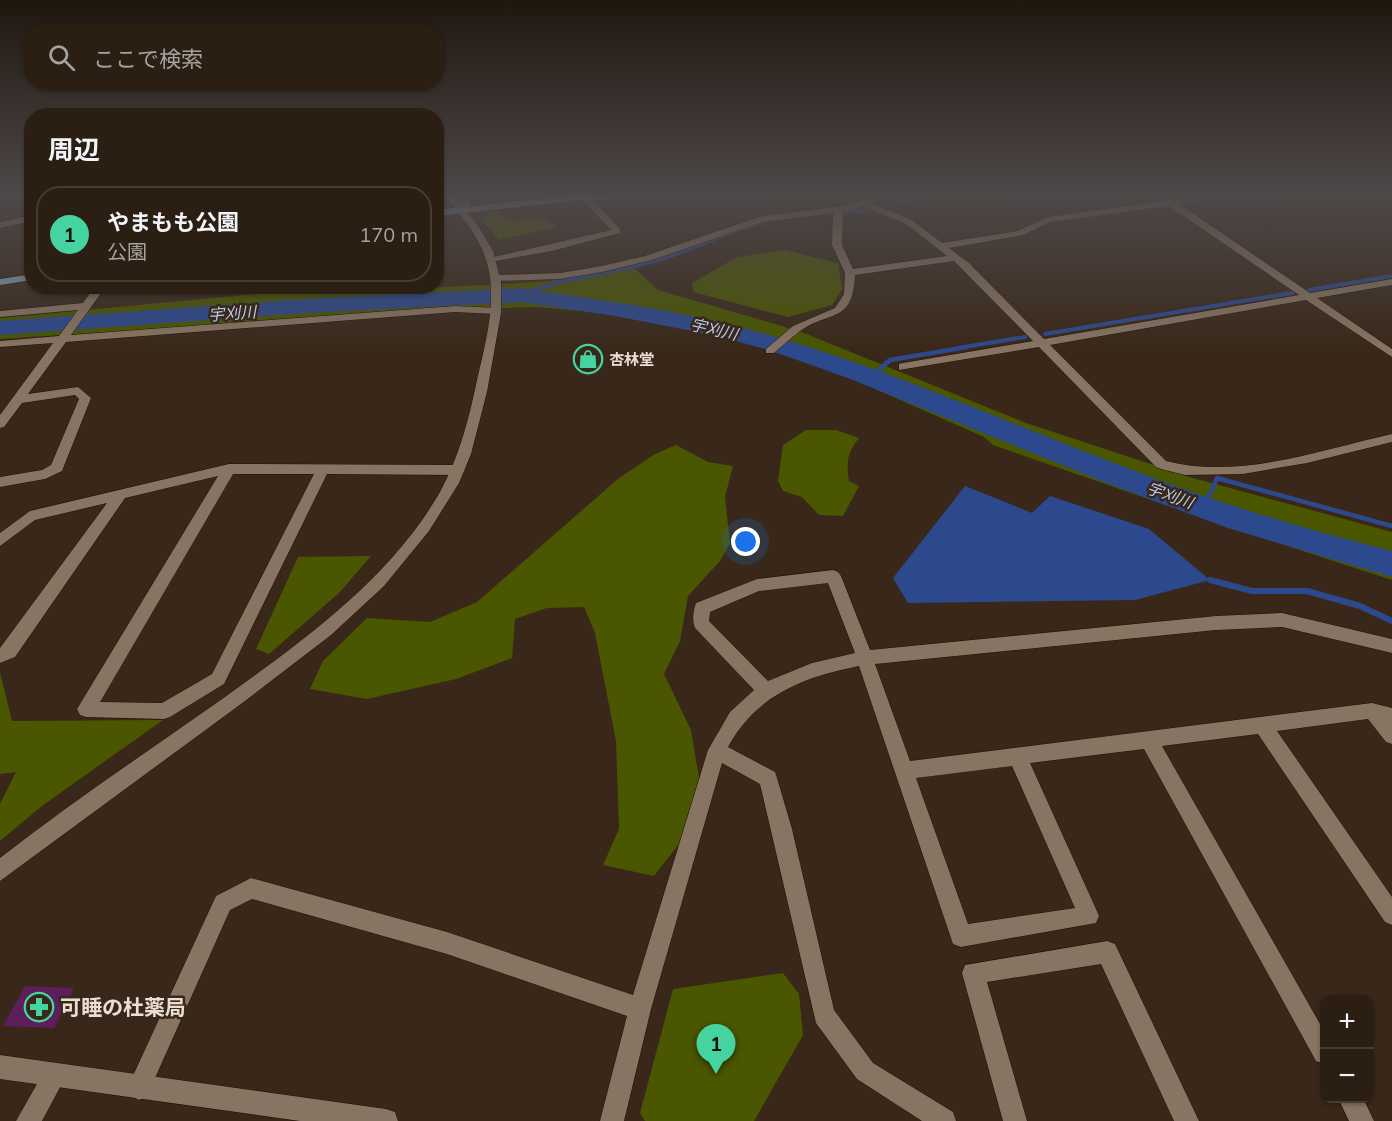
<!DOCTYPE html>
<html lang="ja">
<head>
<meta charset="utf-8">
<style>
	:root { --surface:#2b1e13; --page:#372b21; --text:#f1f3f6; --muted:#a6a2a0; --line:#473c33; --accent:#45d49f }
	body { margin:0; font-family:Mulish,"Noto Sans JP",sans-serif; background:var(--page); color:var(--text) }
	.controls { position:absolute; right:18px; bottom:18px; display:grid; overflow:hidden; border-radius:12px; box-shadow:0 2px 4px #0004 }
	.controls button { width:54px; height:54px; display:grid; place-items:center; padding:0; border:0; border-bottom:2px solid var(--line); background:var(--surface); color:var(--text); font:30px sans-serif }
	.you { position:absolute; left:746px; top:542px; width:21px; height:21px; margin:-15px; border:4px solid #fff; border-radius:50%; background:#1a73e8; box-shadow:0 0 0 9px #1a73e833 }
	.badge { display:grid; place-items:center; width:39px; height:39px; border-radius:50%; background:var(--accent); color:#111; font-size:20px; font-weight:700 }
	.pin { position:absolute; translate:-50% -50px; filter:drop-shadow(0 2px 3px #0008) }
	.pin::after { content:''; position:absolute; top:32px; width:21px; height:18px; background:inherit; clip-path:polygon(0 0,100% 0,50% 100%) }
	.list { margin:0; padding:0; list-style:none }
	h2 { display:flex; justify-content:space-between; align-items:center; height:78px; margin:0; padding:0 24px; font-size:26px }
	h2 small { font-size:20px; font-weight:400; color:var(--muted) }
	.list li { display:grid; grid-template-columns:39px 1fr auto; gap:18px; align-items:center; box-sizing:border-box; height:96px; margin:0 12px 12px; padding:0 12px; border:2px solid var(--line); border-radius:24px }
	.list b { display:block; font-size:22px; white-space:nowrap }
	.list p { margin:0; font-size:20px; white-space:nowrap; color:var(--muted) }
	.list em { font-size:20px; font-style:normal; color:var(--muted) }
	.icon { flex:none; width:33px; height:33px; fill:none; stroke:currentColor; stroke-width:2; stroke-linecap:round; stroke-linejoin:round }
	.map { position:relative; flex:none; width:1392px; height:1121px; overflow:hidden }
	.search { position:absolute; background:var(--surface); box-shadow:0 2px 4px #0004; left:24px; top:24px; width:420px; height:66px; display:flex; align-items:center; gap:15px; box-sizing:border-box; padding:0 21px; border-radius:24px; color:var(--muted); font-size:22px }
	.panel { position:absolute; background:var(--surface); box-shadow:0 2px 4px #0004; left:24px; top:108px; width:420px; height:186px; border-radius:24px }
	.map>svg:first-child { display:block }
	.green { fill:#4a5600 }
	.water { fill:#2c498e }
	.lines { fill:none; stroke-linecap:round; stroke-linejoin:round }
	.stream-far2 { stroke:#2c498e; stroke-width:4 }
	.stream-far1 { stroke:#2c498e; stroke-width:4.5 }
	.stream { stroke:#2c498e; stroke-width:6 }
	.river { fill:#2c498e; fill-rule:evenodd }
	.building { fill:#5c1f5b }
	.minor-casing { stroke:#201003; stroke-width:1 }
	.tertiary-casing { stroke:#201003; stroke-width:1 }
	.primary-casing { stroke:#201003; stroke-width:1 }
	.minor { fill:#887463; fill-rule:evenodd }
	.tertiary { fill:#887463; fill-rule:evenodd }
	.primary { fill:#81a0b9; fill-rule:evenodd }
	.labels { text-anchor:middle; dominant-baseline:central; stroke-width:5; stroke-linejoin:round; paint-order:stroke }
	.far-poi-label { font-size:15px; font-weight:bold; fill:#eaded4; stroke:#392819; text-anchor:start }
	.far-water-label { font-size:16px; font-style:italic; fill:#b7caf2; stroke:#392819 }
	.near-poi-label { font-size:21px; font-weight:bold; fill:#eaded4; stroke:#392819; text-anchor:start }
</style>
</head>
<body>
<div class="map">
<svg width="1392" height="1121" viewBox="0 0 1392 1121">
	<rect width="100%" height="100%" fill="#392819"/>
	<path class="green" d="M493,211L513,221L541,217L557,227L499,240L481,219Z
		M785,250L838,263L842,289L832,305L788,317L693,292L692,283L737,257Z
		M634,268L658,290L799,331L1026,423L1193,478L1392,532V580L1232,528L993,445L984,437L855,380L785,355L697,328L606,313L536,307L455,309L0,339V318L329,287L407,286L408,289C484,284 560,285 634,268Z
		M806,430H836L859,438C847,453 846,463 849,481L859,486L843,516L819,515L802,497L783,491L778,481L783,445Z
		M676,445L708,462L733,466L725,497L730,543L720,561L688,596L680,641L664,674L691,730L699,778L679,844L654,876L603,865L619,829L616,741L595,633L584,607L547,608L515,619L512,658L456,679L367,699L310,689L323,661L367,618L430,622L477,602L619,478L655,454Z
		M371,556L339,593L269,654L256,649L298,557Z
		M0,672L12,721L163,720L42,806L0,841V804L16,772L0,774Z
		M783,973L799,994L803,1035L754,1121H645L640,1113L673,989Z"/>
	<path class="water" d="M965,486L1032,513L1050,496L1149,529L1210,580L1135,600L908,603L893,578Z"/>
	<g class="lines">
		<path class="stream-far2" d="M840,212L873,210L926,195
			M1309,290L1392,276
			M521,295C564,277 610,274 655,261C694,250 729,230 768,221
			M1045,334L1292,293
			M958,348L1025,337"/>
		<path class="stream-far1" d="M871,377L890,360L967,347
			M1204,507L1217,478L1392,526"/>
		<path class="stream" d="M1210,580L1252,591H1307L1360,606L1392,621"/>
		<path class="river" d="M521,288C610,301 700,313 786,340C903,375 1015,426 1130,469C1215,502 1303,529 1392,551V577L1228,528L1109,484L848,378L769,350L718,336L615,316L521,302L306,313L0,335V321L306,299Z"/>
	</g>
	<path class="building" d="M25,986L74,988L54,1028L3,1026Z"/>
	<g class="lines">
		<g class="minor-casing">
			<path id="minor" d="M464,195H472L470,209L465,212L460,209Z
				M582,195H588L620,229V233L552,251L490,262L485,259L611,230L582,199Z
				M878,195H891L871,203L912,220L942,243L1018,231L1048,217L1163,201L1167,197C1178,202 1214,195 1229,195L1179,204L1310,293L1392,279V285L1317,298L1392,349V357L1306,300L1050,345L1166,461C1239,480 1320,450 1392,434V442L1307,463L1243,474L1185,475L1161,469L1156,467L1039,347L899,370V364L903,363L1033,341L954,261L855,275C853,324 830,310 800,331C791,338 782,346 774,353H766V349L793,326L835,308L844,294L845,273L832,245L833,213L763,222L652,260L602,272L560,279L497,281L492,278L497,275L560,273L602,266L645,256L759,217L842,206ZM863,206L906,224L947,256L853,269L842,245L843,212ZM1169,206L1299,295L1044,339L969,263L949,248L1023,235L1050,222Z
				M32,215V221L0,228V222Z
				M95,286H106L71,335L455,306L497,308L502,311L497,314L455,312L66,342L28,394L78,387L91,398L62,471L45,479L0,487V477L42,470L51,465L79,399L75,395L22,403L4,427L0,428V415L53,343L0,347V341L59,336L78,310L0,317V311L83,303Z
				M229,464L458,465L465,470L458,475L327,474L224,684L170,717L164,719L86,717L80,715L77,709L218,476L125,498L15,657L0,663V648L107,503L35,520L0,546V533L30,511ZM233,474H314L212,674L162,703L100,702Z
				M833,570L838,572L841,576L870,650L1216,616L1282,613L1392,639V653L1282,627L1216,630L875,664L910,761L1372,703L1392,708V744L1386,742L1368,719L1277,731L1392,897V925L1385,922L1258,734L1162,746L1324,1031V1064L1316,1061L1144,749L1030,763L1096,909L1099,916L1096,923L961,947L953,944L859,666C804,677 756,695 728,747L775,772L777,778L792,829L834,1010L873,1063L953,1112L956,1121H922L857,1079L816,1023L760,784L722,763L651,1009L624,1121H600L627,1016L447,954L252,899L230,910L147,1096L139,1100L131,1096L127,1088L131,1080L216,896L251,878L447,932L633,995L708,750L730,712L754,690L695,628C692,621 693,611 696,603L757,579ZM828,583L855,653L812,663L768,681L709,621L710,612L759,591ZM1012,766L1075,908L968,924L916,778Z
				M1107,941L1115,944L1199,1121H1174L1101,964L987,982L1027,1121H1003L962,973L965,965Z
				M54,1064L62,1068L66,1076L42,1121H16L46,1068Z
				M1338,1098H1363L1374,1121H1349Z"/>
		</g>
		<g class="tertiary-casing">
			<path id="tertiary" d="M445,195H454L479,227L493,251L501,282V313L487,392L471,454L459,483L429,531L384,586L331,635L245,701L0,881V858C73,801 150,750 225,697C304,640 390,579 440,492C459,457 469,419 477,380C487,336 502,285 479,243C470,225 456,211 445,195Z
				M0,1055L386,1109L395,1112L398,1121H300L0,1079Z"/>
		</g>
		<g class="primary-casing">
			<path id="primary" d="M574,195H693L689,198L581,200L436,216V210Z
				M32,274V280L0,285V279Z"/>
		</g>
		<use href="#minor" class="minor"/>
		<use href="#tertiary" class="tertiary"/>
		<use href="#primary" class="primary"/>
	</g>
	<linearGradient id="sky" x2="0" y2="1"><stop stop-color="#1f160e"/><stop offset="0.55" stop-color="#4e4849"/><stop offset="1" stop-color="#4e4849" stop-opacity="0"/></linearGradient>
	<rect width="1392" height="352" fill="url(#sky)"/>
	<defs>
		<g id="shop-ring" transform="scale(1.5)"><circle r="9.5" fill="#392819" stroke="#45d49f" stroke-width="1.5"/><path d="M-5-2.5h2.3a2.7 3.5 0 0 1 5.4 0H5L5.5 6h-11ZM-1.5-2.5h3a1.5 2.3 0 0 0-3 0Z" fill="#45d49f"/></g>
		<g id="pharmacy-ring" transform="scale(1.5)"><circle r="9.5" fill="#392819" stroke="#45d49f" stroke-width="1.5"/><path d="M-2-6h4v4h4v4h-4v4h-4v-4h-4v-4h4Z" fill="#45d49f"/></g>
	</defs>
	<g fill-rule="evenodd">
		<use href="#shop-ring" x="588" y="359"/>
		<use href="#pharmacy-ring" x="39" y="1007"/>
	</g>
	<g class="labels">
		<g class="far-poi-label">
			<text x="609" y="359">杏林堂</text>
		</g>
		<g class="far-water-label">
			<text transform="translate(232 313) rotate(-4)">宇刈川</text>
			<text transform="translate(714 329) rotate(13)">宇刈川</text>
			<text transform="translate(1170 495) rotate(20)">宇刈川</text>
		</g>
		<g class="near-poi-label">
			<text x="60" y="1007">可睡の杜薬局</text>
		</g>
	</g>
</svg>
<div class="controls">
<button>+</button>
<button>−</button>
</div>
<div class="you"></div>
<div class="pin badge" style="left:716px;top:1074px">1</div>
<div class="search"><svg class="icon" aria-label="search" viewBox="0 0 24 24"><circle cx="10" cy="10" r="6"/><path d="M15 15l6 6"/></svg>ここで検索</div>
<section class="panel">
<h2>周辺<small></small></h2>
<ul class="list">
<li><span class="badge">1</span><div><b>やまもも公園</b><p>公園</p></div><em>170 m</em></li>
</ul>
</section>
</div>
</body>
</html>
